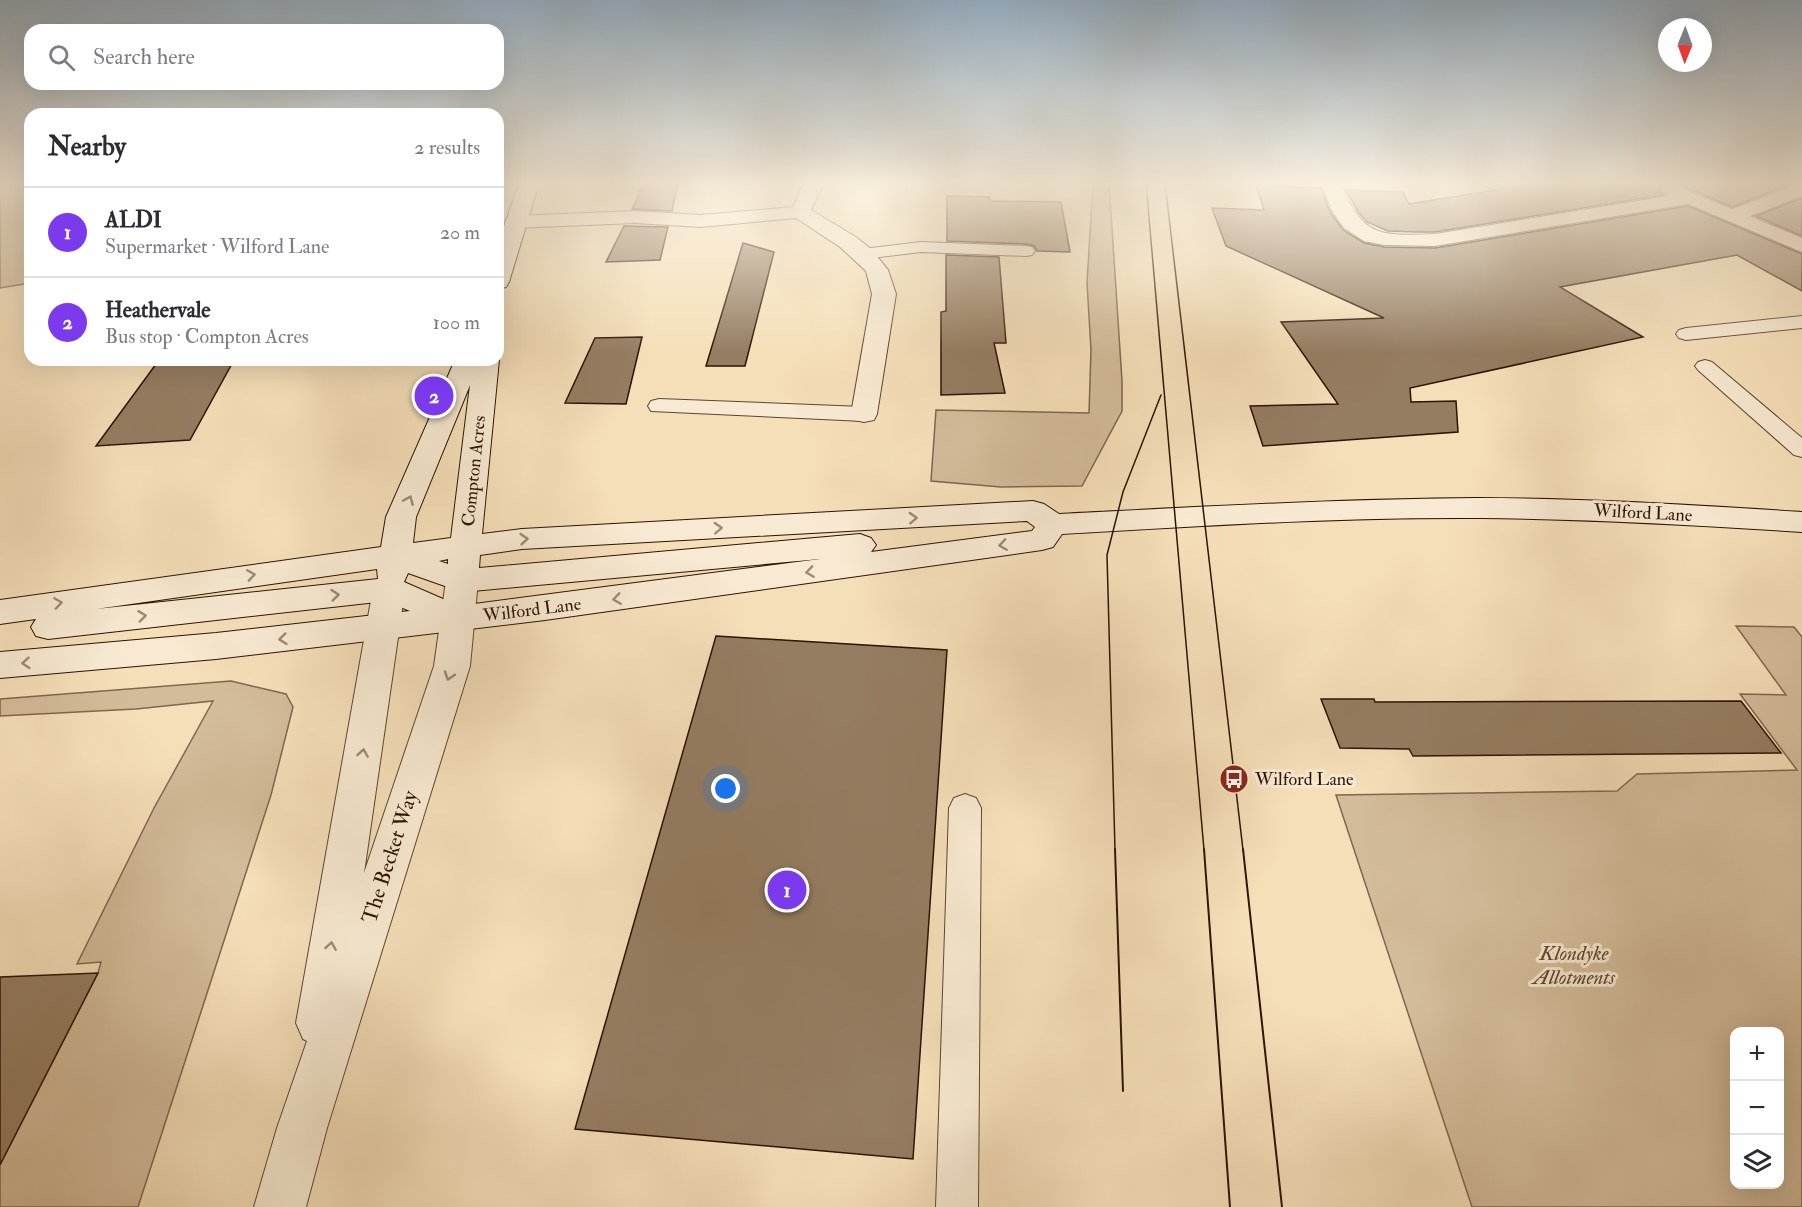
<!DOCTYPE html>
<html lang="en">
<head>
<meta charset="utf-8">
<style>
	:root { --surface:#fff; --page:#f2f2f3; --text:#2b2b33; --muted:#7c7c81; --line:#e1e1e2; --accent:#7c3aed }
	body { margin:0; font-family:"IM FELL Double Pica",serif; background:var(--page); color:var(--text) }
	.controls { position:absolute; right:18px; bottom:18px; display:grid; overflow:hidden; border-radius:12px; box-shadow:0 6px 24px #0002 }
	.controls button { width:54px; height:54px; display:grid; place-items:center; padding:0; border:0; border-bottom:2px solid var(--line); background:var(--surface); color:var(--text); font:30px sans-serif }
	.compass { position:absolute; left:1658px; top:18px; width:54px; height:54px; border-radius:50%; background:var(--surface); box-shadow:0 6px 24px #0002; rotate:181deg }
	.you { position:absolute; left:726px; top:789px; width:21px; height:21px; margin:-15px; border:4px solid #fff; border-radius:50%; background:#1a73e8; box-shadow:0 0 0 9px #1a73e833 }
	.badge { display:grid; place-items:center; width:39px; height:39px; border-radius:50%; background:var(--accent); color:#fff; font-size:20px; font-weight:700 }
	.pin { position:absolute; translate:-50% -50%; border:3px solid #fff; box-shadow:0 2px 6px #0006 }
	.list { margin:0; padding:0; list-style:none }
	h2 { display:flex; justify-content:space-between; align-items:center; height:78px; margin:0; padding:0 24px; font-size:26px }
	h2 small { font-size:20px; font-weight:400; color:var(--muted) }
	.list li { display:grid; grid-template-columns:39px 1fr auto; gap:18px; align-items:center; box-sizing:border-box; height:90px; padding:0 24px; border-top:2px solid var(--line) }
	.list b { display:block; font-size:22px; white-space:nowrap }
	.list p { margin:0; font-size:20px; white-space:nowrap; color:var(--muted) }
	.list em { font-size:20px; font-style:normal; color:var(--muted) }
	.icon { flex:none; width:33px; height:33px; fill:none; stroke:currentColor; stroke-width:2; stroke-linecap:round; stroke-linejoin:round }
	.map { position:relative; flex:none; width:1802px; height:1207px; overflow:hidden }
	.search { position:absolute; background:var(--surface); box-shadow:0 6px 24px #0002; left:24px; top:24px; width:480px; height:66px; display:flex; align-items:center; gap:15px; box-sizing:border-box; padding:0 21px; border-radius:18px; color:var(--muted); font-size:22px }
	.panel { position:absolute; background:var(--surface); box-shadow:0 6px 24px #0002; left:24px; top:108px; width:480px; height:258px; border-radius:18px }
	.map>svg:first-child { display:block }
	.green { fill:#d3bc9a; stroke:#80674e; stroke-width:1.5; fill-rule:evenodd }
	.building { fill:#957d62; stroke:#2d1203; stroke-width:1.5 }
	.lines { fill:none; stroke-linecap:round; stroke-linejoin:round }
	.lane-casing { stroke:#5f4530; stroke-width:2 }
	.street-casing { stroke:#5f4530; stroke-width:2 }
	.secondary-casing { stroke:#2d1203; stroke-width:2 }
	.lane { fill:#f8ead2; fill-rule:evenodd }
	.street { fill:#f8ead2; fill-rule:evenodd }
	.secondary { fill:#f8ead2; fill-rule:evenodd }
	.tram-far1 { stroke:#2d1203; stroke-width:1.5 }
	.tram { stroke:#2d1203; stroke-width:2 }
	.oneway { stroke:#9d8975 }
	.labels { text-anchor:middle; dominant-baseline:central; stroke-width:6; stroke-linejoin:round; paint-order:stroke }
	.street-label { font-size:18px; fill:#2d1203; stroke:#f8ead2 }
	.poi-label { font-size:18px; fill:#2d1203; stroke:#f8ead2; text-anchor:start }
	.near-street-label { font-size:21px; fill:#2d1203; stroke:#f8ead2 }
	.near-park-label { font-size:21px; font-style:italic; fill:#5f4530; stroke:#f8ead2 }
</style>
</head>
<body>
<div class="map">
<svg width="1802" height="1207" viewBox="0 0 1802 1207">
	<rect width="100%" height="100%" fill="#f5dfb9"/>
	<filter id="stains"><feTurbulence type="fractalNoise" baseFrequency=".00333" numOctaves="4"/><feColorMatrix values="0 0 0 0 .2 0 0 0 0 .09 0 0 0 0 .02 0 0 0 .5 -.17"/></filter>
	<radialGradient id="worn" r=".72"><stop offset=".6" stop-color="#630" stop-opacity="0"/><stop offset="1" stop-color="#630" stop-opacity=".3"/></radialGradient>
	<path class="green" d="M0,183H30V283L0,288Z
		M1093,183H1109L1122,381V411L1082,486L1001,487L931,481L936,410L1089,413L1091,350L1087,283Z
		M1736,626L1794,627L1802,637V1207H1472L1336,795L1617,791L1637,774L1797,770L1740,694L1786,695ZM1734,1032H1780V1184H1734Z
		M231,681L286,694L293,707L271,795L138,1207H0V1165L98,973L101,962L77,964L154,808L213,701L136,709L0,716V699Z"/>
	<path class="building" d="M644,183H678L672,211L632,209Z
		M1538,183H1665L1659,190L1663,195L1435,232H1416L1388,231L1367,222L1359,213L1346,190L1403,192L1409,204Z
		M1676,183H1794L1732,207Z
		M1256,185L1321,188L1330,212L1343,230L1364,243L1384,247L1435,248L1688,206L1802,254V291L1737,255L1560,287L1643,337L1410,388L1411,402L1456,401L1458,432L1263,446L1250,406L1338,404L1281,322L1384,318L1226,246L1212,208L1264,210Z
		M947,196L990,197V201L1061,202L1070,252L1037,251L1034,246L1026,244L947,241Z
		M1802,198V236L1756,216Z
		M624,226L668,227L660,260L606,262Z
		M743,243L774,252L745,366H706Z
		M946,255L999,257L1006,343H994L1005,393L941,395V312L946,311Z
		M642,337L626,404L565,403L595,338Z
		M159,360H234L190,440L96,446Z
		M716,636L947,650L913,1159L575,1129Z
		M1321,699H1374L1375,702L1741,701L1781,753L1413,756L1409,749L1340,748Z
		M98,973L0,1165V977Z"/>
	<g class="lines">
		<g class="lane-casing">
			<path id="lane" d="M921,242L1026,246L1032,247L1035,251L1032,255L1026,256L921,252L863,259L857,258L854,254L857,250L863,249Z
				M1802,316V328L1686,340L1679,338L1676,334L1679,330L1686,328Z
				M1705,360L1712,362L1802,438V457L1794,455L1698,370L1695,366L1698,362Z
				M659,399L864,407L872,409L875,414L872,419L864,421L651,411L648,406L651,401Z
				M965,794L976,798L981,808L978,1207H936L949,808L954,798Z"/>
		</g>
		<g class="street-casing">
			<path id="street" d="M804,183H824L811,210L856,237L871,249L888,270L896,294L877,414L874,420L864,422L854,420L851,414L872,294L866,271L840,247L796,218L701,227L635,223L515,228L508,226L505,222L508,218L515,216L635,211L701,215L793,207Z
				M1321,183H1341C1362,238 1381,236 1435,234L1668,196L1661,190L1664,186L1671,184L1732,209L1802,183V196L1750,216L1802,238V252L1688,204L1435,246L1384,245L1364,241L1344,228L1332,211Z
				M462,570L473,573L478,581L470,666L327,1128L306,1207H254L277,1128L307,1041L303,1039L296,1023L373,589L377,581L389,577L401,581L405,589L364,873L434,666L446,581L451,573Z"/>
		</g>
		<g class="secondary-casing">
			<path id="secondary" d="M519,183H539L509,282L506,287L498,289V244Z
				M498,359L499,360L482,534L522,529L1033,501L1044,504L1059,514C1198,507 1337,499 1476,498C1585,498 1693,505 1802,512V532C1695,525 1587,519 1480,518C1340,517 1201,526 1062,534L1053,547L1042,550L545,620L216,659L0,678V652L216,633L410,611L386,601L48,639L36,636L31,627L36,619L0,624V600L381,547L386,517L455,360ZM470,385L451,538L413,543L416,517ZM1027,521L1035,527L1032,531L871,552L876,545L871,538L860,534L479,568L480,555L522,549ZM448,559V564L439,561ZM820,559L459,606L404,582L408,573L462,592ZM377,569L378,579L96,609Z"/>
		</g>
		<use href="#lane" class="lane"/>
		<use href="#street" class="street"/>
		<use href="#secondary" class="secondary"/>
		<path class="tram-far1" d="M1146,183L1204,850
			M1165,183L1243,850
			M1115,850L1107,555L1123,492L1161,395"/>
		<path class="tram" d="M1115,849L1123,1091
			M1204,849L1230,1207
			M1243,849L1282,1207"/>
	</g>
	<defs><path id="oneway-chevron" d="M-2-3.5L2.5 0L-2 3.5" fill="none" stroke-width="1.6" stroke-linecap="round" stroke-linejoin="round" transform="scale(1.5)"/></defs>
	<g class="oneway">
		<use href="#oneway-chevron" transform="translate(409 500) rotate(-67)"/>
		<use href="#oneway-chevron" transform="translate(913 518) rotate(-3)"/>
		<use href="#oneway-chevron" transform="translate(718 528) rotate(-3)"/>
		<use href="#oneway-chevron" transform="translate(524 539) rotate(-5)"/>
		<use href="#oneway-chevron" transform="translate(1003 545) rotate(172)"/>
		<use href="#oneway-chevron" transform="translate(810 572) rotate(172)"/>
		<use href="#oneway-chevron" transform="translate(251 575) rotate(-8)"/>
		<use href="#oneway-chevron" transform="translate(335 595) rotate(-6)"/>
		<use href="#oneway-chevron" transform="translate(617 599) rotate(172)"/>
		<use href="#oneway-chevron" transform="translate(58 603) rotate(-8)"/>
		<use href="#oneway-chevron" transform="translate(142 616) rotate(-7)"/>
		<use href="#oneway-chevron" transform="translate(283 639) rotate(174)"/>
		<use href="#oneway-chevron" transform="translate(26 663) rotate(175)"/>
		<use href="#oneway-chevron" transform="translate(449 676) rotate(108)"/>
		<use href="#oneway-chevron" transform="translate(363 753) rotate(-81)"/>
		<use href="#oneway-chevron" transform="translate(331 946) rotate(-81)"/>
	</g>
	<linearGradient id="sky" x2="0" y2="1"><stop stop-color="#92a9bc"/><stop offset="0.52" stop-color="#faf1e0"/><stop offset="1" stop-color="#faf1e0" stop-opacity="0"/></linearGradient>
	<rect width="1802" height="352" fill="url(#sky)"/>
	<defs>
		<g id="bus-disc" transform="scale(1.5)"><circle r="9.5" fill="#8f2418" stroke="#f8ead2"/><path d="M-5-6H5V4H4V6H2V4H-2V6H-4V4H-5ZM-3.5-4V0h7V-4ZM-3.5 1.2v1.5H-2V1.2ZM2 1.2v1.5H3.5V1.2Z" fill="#fff"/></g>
	</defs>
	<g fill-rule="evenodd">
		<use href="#bus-disc" x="1234" y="779"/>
	</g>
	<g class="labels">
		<g class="street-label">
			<text transform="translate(474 471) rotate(-84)">Compton Acres</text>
			<text transform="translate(1643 513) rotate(3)">Wilford Lane</text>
			<text transform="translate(532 610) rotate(-7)">Wilford Lane</text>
		</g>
		<g class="poi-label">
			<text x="1255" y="779">Wilford Lane</text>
		</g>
		<g class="near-street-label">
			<text transform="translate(390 857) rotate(-72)">The Becket Way</text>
		</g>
		<g class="near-park-label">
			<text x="1574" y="953">Klondyke<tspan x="1574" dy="24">Allotments</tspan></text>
		</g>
	</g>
	<rect width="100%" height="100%" filter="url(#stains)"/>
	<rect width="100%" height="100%" fill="url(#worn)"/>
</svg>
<div class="controls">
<button>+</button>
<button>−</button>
<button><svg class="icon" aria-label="layers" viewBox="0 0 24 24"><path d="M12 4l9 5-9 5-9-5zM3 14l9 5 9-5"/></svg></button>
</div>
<svg class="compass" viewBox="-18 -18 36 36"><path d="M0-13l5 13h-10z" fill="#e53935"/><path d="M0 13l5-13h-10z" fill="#7c7c81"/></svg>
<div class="you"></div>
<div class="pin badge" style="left:787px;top:890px">1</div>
<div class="pin badge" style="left:434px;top:396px">2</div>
<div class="search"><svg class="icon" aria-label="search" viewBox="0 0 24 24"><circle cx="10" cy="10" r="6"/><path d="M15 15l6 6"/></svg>Search here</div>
<section class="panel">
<h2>Nearby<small>2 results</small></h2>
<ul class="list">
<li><span class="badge">1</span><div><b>ALDI</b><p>Supermarket · Wilford Lane</p></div><em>20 m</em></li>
<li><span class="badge">2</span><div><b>Heathervale</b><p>Bus stop · Compton Acres</p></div><em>100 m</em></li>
</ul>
</section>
</div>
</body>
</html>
